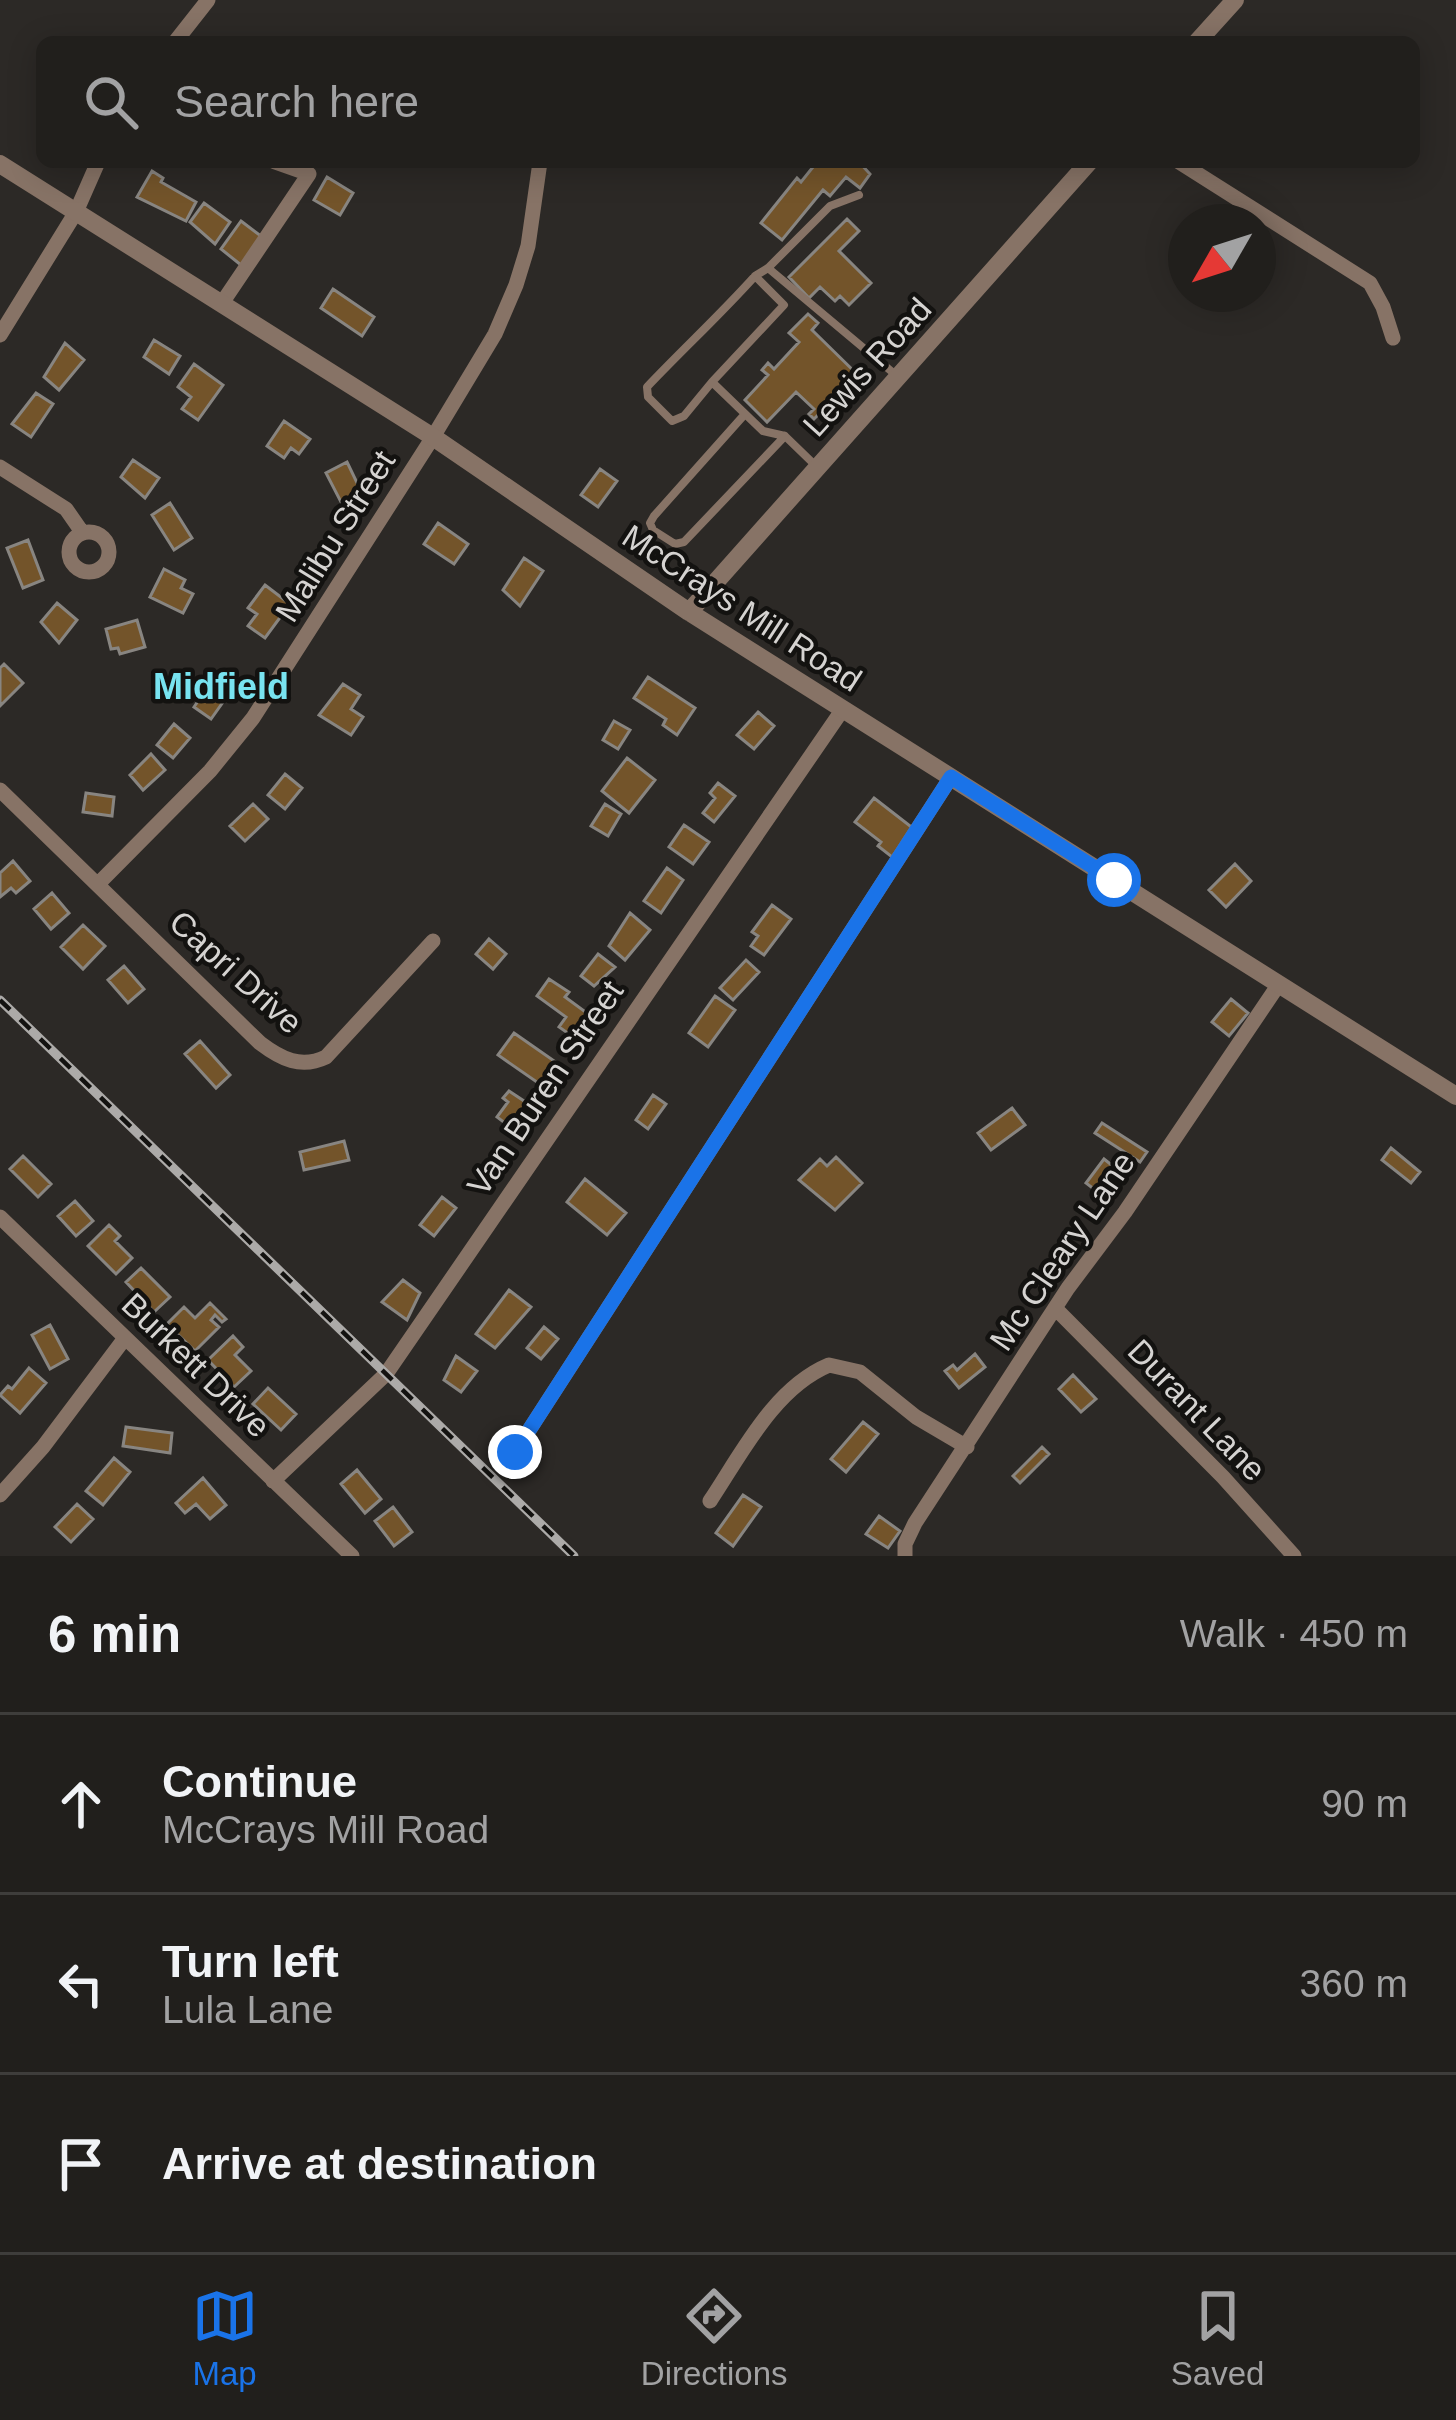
<!DOCTYPE html>
<html lang="en">
<head>
<meta charset="utf-8">
<style>
	:root { --surface:#211f1c; --page:#2d2c29; --text:#f1f3f6; --muted:#a2a2a3; --line:#3e3d3b; --accent:#1a73e8 }
	body { margin:0; font-family:Arial,sans-serif; background:var(--page); color:var(--text) }
	.compass { position:absolute; left:1168px; top:204px; width:108px; height:108px; border-radius:50%; background:var(--surface); box-shadow:0 6px 30px #0003; rotate:231deg }
	.stop { position:absolute; width:36px; height:36px; margin:-27px; border:9px solid #1a73e8; border-radius:50%; background:#fff }
	.stop.end { background:#1a73e8; border-color:#fff; box-shadow:0 3px 12px #0008 }
	.list { margin:0; padding:0; list-style:none }
	h2 { display:flex; justify-content:space-between; align-items:center; height:156px; margin:0; padding:0 48px; font-size:51px }
	h2 small { font-size:39px; font-weight:400; color:var(--muted) }
	.list li { display:grid; grid-template-columns:78px 1fr auto; gap:36px; align-items:center; box-sizing:border-box; height:180px; padding:0 48px; border-top:3px solid var(--line) }
	.list b { display:block; font-size:45px; white-space:nowrap }
	.list p { margin:0; font-size:39px; white-space:nowrap; color:var(--muted) }
	.list em { font-size:39px; font-style:normal; color:var(--muted) }
	.icon { flex:none; width:66px; height:66px; fill:none; stroke:currentColor; stroke-width:2; stroke-linecap:round; stroke-linejoin:round }
	.map { position:relative; flex:none; width:1456px; height:1556px; overflow:hidden }
	.search { position:absolute; background:var(--surface); box-shadow:0 6px 30px #0003; left:36px; right:36px; top:36px; height:132px; display:flex; align-items:center; gap:30px; box-sizing:border-box; padding:0 42px; border-radius:18px; color:var(--muted); font-size:45px }
	.sheet { height:696px; background:var(--surface) }
	nav { display:flex; justify-content:space-around; align-items:center; box-sizing:border-box; height:168px; border-top:3px solid var(--line); background:var(--surface); font-size:33px; color:var(--muted) }
	nav a { display:grid; justify-items:center; gap:6px }
	nav .on { color:var(--accent) }
	.map>svg:first-child { display:block }
	.building { fill:#73542a; stroke:#888581; stroke-width:3 }
	.lines { fill:none; stroke-linecap:round; stroke-linejoin:round }
	.service { stroke:#877366; stroke-width:8 }
	.minor { stroke:#877366; stroke-width:15 }
	.tertiary { stroke:#877366; stroke-width:18 }
	.rail-casing { stroke:#acaaa8; stroke-width:9 }
	.rail { stroke:#131210; stroke-width:4.5; stroke-dasharray:14; stroke-linecap:butt }
	.route { stroke:#1a73e8; stroke-width:15 }
	.labels { text-anchor:middle; dominant-baseline:central; stroke-width:9; stroke-linejoin:round; paint-order:stroke }
	.street-label { font-size:33px; fill:#d5d3d1; stroke:#131210 }
	.neighbourhood-label { font-size:36px; font-weight:bold; fill:#78e3f0; stroke:#131210 }
</style>
</head>
<body>
<div class="map">
<svg width="1456" height="1556" viewBox="0 0 1456 1556">
	<rect width="100%" height="100%" fill="#2c2926"/>
	<path class="building" d="M817,162H859L870,174L860,188L846,177L830,196L823,190L782,240L761,223L797,178L801,182Z
		M152,171L163,178L161,182L196,202L186,221L137,197Z
		M327,177L353,193L340,215L314,200Z
		M204,203L230,222L215,244L190,222Z
		M847,219L859,231L839,251L871,283L849,305L840,296L835,301L820,287L809,298L789,277Z
		M241,221L269,242L241,265L221,249Z
		M333,289L374,317L362,336L321,308Z
		M808,314L818,323L812,330L865,382L827,421L819,414L814,419L809,414L814,409L796,392L767,422L745,400L768,375L762,370L768,363L774,369L799,342L789,333Z
		M154,340L180,356L169,374L144,357Z
		M65,343L84,360L59,390L44,377Z
		M194,364L223,385L198,420L182,409L191,397L178,387Z
		M36,393L53,404L31,437L12,424Z
		M284,421L310,439L299,454L291,448L284,458L267,446Z
		M133,460L159,478L145,498L121,477Z
		M347,462L362,493L342,504L326,473Z
		M600,469L617,481L598,507L581,495Z
		M170,503L192,538L174,550L152,515Z
		M438,523L468,544L454,564L424,544Z
		M28,540L43,580L23,588L7,548Z
		M524,558L543,571L520,606L503,590Z
		M164,569L185,580L181,588L193,594L183,613L150,597Z
		M265,585L290,604L265,638L248,626L257,614L248,608Z
		M57,603L77,620L59,643L41,622Z
		M137,620L145,647L120,654L118,648L111,649L106,629Z
		M4,664L23,683L0,706V668Z
		M648,677L695,708L677,735L663,725L666,719L634,698Z
		M211,682L228,695L211,719L194,707Z
		M343,684L360,695L351,709L363,717L351,735L319,715Z
		M758,712L774,726L754,749L737,735Z
		M614,721L630,730L618,749L603,740Z
		M174,724L190,738L173,758L157,745Z
		M151,754L165,770L143,790L130,775Z
		M627,758L655,780L629,813L602,791Z
		M285,774L302,788L285,809L268,795Z
		M718,783L735,796L714,822L703,813L715,798L710,793Z
		M86,793L114,797L112,816L83,812Z
		M874,798L914,829L892,857L878,846L881,842L855,822Z
		M253,804L268,819L245,841L230,826Z
		M605,804L621,814L608,836L591,826Z
		M684,825L709,842L693,864L669,847Z
		M13,861L30,881L16,893L11,888L0,897V873Z
		M1235,864L1251,881L1226,907L1209,890Z
		M667,868L683,880L661,913L644,901Z
		M52,893L69,913L51,929L34,909Z
		M772,905L791,919L764,955L751,946L758,936L752,932Z
		M630,913L650,930L625,960L609,946Z
		M83,925L105,946L83,969L61,947Z
		M489,939L506,954L493,969L476,954Z
		M598,954L615,967L594,986L581,976Z
		M746,960L759,972L733,1000L720,988Z
		M124,966L144,989L128,1003L108,980Z
		M549,979L569,992L565,997L595,1019L579,1041L559,1027L566,1017L537,996Z
		M715,996L735,1010L708,1047L689,1033Z
		M1231,999L1248,1013L1229,1036L1212,1022Z
		M514,1033L560,1065L544,1087L498,1055Z
		M200,1041L230,1075L216,1088L185,1054Z
		M509,1091L530,1105L513,1129L497,1117L508,1102L503,1098Z
		M653,1095L666,1104L648,1129L636,1120Z
		M1012,1108L1025,1125L991,1150L978,1133Z
		M1102,1123L1147,1152L1140,1162L1095,1133Z
		M344,1141L349,1160L304,1170L300,1152Z
		M1391,1148L1420,1172L1411,1183L1382,1160Z
		M23,1156L51,1184L38,1197L10,1169Z
		M836,1157L862,1183L835,1210L799,1180L820,1159L827,1166Z
		M1104,1159L1123,1174L1104,1197L1086,1183Z
		M585,1179L626,1213L607,1235L567,1202Z
		M442,1197L456,1208L434,1236L420,1225Z
		M75,1201L93,1221L76,1236L58,1216Z
		M109,1225L120,1236L115,1241L132,1258L116,1274L88,1246Z
		M141,1268L170,1297L154,1312L126,1282Z
		M403,1280L420,1293L407,1320L382,1302Z
		M509,1290L531,1307L495,1348L476,1334Z
		M210,1303L226,1319L222,1322L215,1315L211,1320L219,1327L195,1351L167,1324L184,1307L195,1318Z
		M50,1325L68,1359L50,1369L32,1335Z
		M544,1327L558,1339L541,1359L527,1348Z
		M233,1336L243,1347L235,1355L251,1371L234,1387L208,1360Z
		M975,1354L985,1367L959,1388L945,1371L953,1365L957,1370Z
		M456,1356L477,1371L461,1392L444,1380Z
		M29,1368L46,1383L20,1413L0,1395L8,1386L12,1389Z
		M1073,1375L1096,1399L1081,1412L1059,1389Z
		M268,1388L296,1414L281,1430L253,1404Z
		M863,1422L878,1434L846,1472L831,1459Z
		M126,1427L172,1433L170,1453L123,1446Z
		M1042,1447L1049,1454L1020,1483L1013,1476Z
		M114,1458L130,1472L103,1505L86,1491Z
		M357,1470L381,1499L365,1513L341,1484Z
		M203,1478L226,1505L210,1519L196,1504L185,1513L176,1503Z
		M743,1495L761,1507L733,1546L716,1533Z
		M77,1504L93,1519L71,1542L55,1527Z
		M393,1507L412,1532L394,1546L375,1521Z
		M879,1516L900,1531L888,1548L866,1534Z"/>
	<g class="lines">
		<path class="service" d="M768,268L897,376
			M755,276L768,268L830,206L859,195
			M712,382L784,305L755,276C720,315 683,349 647,387L648,397L672,421L684,416L712,382L763,431L785,436L817,467
			M745,414L654,516L650,523L653,530L675,544L684,542L785,436"/>
		<path class="minor" d="M175,42L208,0
			M1179,162L1370,283L1383,307L1393,338
			M222,303L309,174L275,162
			M0,335L76,212L98,162
			M0,467L66,509L82,532
			M69 552a20 20 0 1 1 40 0a20 20 0 1 1-40 0Z
			M0,790L260,1043C281,1059 301,1069 326,1057L433,941
			M98,884L210,771L253,718L433,437L495,334L516,285L528,246L540,162
			M0,1217L352,1556
			M1056,1309L1223,1477L1294,1556
			M515,1452L951,777
			M273,1481L386,1374L843,709
			M0,1495L43,1447L125,1338
			M710,1501C742,1453 774,1388 829,1365L860,1372L916,1417L967,1447
			M905,1556V1544L915,1523L1068,1288L1125,1212L1279,984"/>
		<path class="tertiary" d="M1197,42L1235,0
			M0,164L433,437L689,612L1456,1096
			M689,612L1089,162"/>
		<g class="rail-casing">
			<path id="rail" d="M0,1000L574,1556"/>
		</g>
		<use href="#rail" class="rail"/>
	</g>
	<g class="lines">
		<path class="route" d="M515,1452L951,777L1114,880"/>
	</g>
	<g class="labels">
		<g class="street-label">
			<text transform="translate(867 367) rotate(-48)">Lewis Road</text>
			<text transform="translate(335 536) rotate(-58)">Malibu Street</text>
			<text transform="translate(742 608) rotate(33)">McCrays Mill Road</text>
			<text transform="translate(236 972) rotate(42)">Capri Drive</text>
			<text transform="translate(545 1088) rotate(-56)">Van Buren Street</text>
			<text transform="translate(1062 1251) rotate(-56)">Mc Cleary Lane</text>
			<text transform="translate(196 1365) rotate(44)">Burkett Drive</text>
			<text transform="translate(1197 1410) rotate(46)">Durant Lane</text>
		</g>
		<g class="neighbourhood-label">
			<text x="221" y="686">Midfield</text>
		</g>
	</g>
</svg>
<svg class="compass" viewBox="-18 -18 36 36"><path d="M0-13l5 13h-10z" fill="#e53935"/><path d="M0 13l5-13h-10z" fill="#a2a2a3"/></svg>
<div class="stop" style="left:1114px;top:880px"></div>
<div class="stop end" style="left:515px;top:1452px"></div>
<div class="search"><svg class="icon" aria-label="search" viewBox="0 0 24 24"><circle cx="10" cy="10" r="6"/><path d="M15 15l6 6"/></svg>Search here</div>
</div>
<section class="sheet">
<h2>6 min<small>Walk · 450 m</small></h2>
<ul class="list">
<li><svg class="icon" aria-label="ahead" viewBox="0 0 24 24"><path d="M12 20V5M6 11l6-6 6 6"/></svg><div><b>Continue</b><p>McCrays Mill Road</p></div><em>90 m</em></li>
<li><svg class="icon" aria-label="left" viewBox="0 0 24 24"><path d="M17 20v-9H6M10 6l-5 5 5 5"/></svg><div><b>Turn left</b><p>Lula Lane</p></div><em>360 m</em></li>
<li><svg class="icon" aria-label="arrive" viewBox="0 0 24 24"><path d="M6 21V4h12l-3 4 3 4H6"/></svg><div><b>Arrive at destination</b></div></li>
</ul>
</section>
<nav>
<a class="on"><svg class="icon" aria-label="map" viewBox="0 0 24 24"><path d="M3 6l6-2 6 2 6-2v14l-6 2-6-2-6 2zM9 4v14M15 6v14"/></svg>Map</a>
<a><svg class="icon" aria-label="directions" viewBox="0 0 24 24"><path d="M12 3l9 9-9 9-9-9zM9 14v-3h6M13 9l2 2-2 2"/></svg>Directions</a>
<a><svg class="icon" aria-label="saved" viewBox="0 0 24 24"><path d="M7 4h10v16l-5-4-5 4z"/></svg>Saved</a>
</nav>
</body>
</html>
